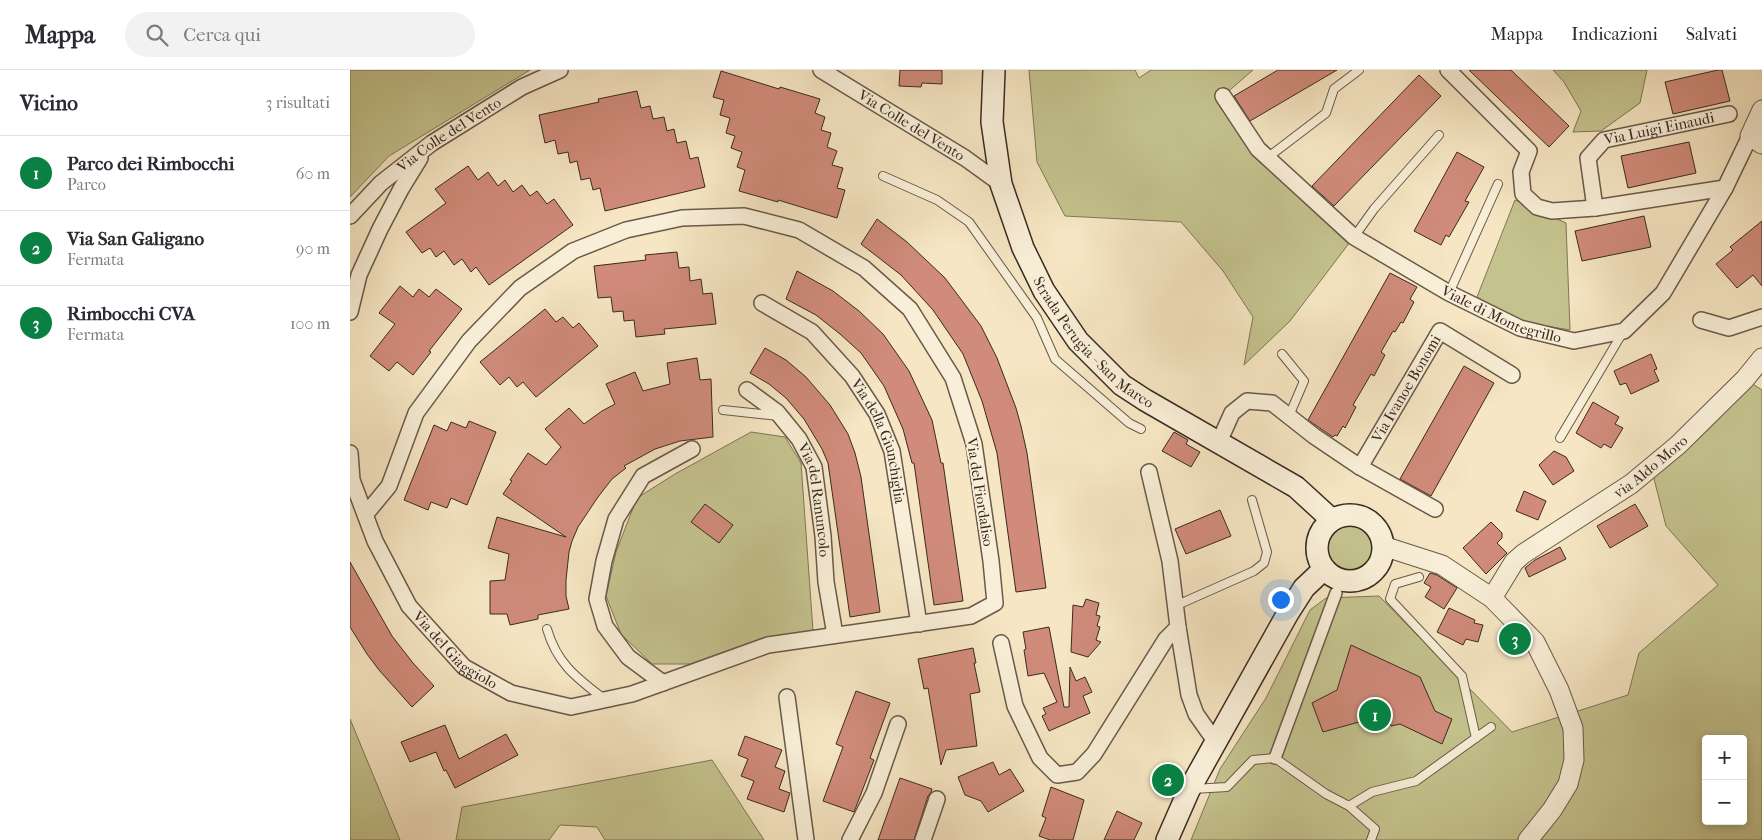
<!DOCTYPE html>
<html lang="it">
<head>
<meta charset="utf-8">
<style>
	:root { --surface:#fff; --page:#f2f2f3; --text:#2b2b33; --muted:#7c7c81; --line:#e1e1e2; --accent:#0b8043 }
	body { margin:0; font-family:"IM FELL French Canon",serif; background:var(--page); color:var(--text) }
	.controls { position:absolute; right:15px; bottom:15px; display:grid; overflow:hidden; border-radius:5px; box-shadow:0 2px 8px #0003 }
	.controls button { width:45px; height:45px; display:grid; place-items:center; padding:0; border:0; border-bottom:1px solid var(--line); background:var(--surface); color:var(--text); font:25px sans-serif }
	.you { position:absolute; left:930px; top:529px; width:18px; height:18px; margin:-12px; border:4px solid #fff; border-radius:50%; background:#1a73e8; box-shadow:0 0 0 8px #1a73e833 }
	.badge { display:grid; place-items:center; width:32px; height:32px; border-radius:50%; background:var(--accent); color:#fff; font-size:16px; font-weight:700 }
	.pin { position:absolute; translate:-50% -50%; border:2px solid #fff; box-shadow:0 1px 5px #0006 }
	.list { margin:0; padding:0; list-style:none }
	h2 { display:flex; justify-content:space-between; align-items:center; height:65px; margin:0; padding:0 20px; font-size:21px }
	h2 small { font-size:16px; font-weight:400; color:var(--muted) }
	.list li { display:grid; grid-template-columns:32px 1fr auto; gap:15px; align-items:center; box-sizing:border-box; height:75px; padding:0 20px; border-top:1px solid var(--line) }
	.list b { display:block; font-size:19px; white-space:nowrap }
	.list p { margin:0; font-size:16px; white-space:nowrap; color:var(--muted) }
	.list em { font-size:16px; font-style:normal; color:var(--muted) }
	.icon { flex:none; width:28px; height:28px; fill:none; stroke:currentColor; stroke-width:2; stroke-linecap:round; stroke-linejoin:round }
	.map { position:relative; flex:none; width:1412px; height:770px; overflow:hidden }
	header { display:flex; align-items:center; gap:30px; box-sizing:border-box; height:70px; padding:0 25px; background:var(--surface); border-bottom:1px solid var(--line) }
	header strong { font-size:24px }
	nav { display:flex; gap:28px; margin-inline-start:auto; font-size:18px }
	.search { width:350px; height:45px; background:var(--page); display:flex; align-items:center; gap:12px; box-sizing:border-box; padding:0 18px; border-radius:28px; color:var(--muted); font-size:19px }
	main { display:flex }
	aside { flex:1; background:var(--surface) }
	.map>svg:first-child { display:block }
	.green { fill:#c4c38e; stroke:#7f7658; fill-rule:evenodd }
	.building { fill:#d08b7a; stroke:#3a2a22 }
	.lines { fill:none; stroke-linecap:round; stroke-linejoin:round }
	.service-casing { stroke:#69594a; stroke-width:10 }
	.pedestrian-casing { stroke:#69594a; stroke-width:14 }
	.minor-casing { stroke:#69594a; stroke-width:18 }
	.tertiary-casing { stroke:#69594a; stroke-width:21 }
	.secondary-casing { stroke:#3a2a22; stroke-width:24 }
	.service { stroke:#f9efd8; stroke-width:8 }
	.pedestrian { stroke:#f9efd8; stroke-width:11 }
	.minor { stroke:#f9efd8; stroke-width:15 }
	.tertiary { stroke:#f9efd8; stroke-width:19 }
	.secondary { stroke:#f9efd8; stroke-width:21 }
	.labels { text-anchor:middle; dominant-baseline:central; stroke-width:4; stroke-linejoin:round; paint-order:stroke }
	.street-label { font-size:15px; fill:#3a2a22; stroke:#f9efd8 }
</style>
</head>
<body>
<header>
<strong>Mappa</strong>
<div class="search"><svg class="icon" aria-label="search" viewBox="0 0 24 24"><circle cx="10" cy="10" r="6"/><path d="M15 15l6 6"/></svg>Cerca qui</div>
<nav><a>Mappa</a><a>Indicazioni</a><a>Salvati</a></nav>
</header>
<main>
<aside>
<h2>Vicino<small>3 risultati</small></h2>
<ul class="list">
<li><span class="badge">1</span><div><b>Parco dei Rimbocchi</b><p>Parco</p></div><em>60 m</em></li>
<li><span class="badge">2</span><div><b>Via San Galigano</b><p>Fermata</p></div><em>90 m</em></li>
<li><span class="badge">3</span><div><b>Rimbocchi CVA</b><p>Fermata</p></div><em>100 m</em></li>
</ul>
</aside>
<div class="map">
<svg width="1412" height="770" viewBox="0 0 1412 770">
	<rect width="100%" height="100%" fill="#f6e6c3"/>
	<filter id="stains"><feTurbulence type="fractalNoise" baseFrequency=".004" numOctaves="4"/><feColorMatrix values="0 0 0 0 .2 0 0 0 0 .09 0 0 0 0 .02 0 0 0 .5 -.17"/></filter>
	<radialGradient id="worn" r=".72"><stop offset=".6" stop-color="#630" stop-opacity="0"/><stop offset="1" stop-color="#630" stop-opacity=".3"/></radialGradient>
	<path class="green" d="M0,0H180L39,86L0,127Z
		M679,0H785L789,8L801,0H903L873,26L871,23L867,32L903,82L1000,172L940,251L894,295L903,247L873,201L831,152L715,146L687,92Z
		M1203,0H1297L1290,33L1251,61L1223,62L1231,41L1214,12Z
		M1165,130L1216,153L1220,260L1172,252L1127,227Z
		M1395,309L1412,320V770H841L870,699L916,628L960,540L976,528L1029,526L1162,662L1278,625L1289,583L1368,515L1316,456L1301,397ZM1356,669H1393V751H1356Z
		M401,362L435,367L451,393L463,561L340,594H302L271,564L256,526L266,482L287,428L325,404Z
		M978 478a22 22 0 1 1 44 0a22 22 0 1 1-44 0Z
		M0,649L50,770H0Z
		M362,690L414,770H255L247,757L210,755L199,770H106L112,737Z"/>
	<path class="building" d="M550,0H592V14L572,13L571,17L549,16Z
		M928,0H987L900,51L884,26Z
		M1119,0H1161L1219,56L1199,77Z
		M1368,0H1372L1380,31L1323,44L1315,12Z
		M371,1L429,19L430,17L470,29L465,43L475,47L471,60L481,63L477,77L487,81L482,95L493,98L487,118L495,120L487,148L428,130V132L389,121L395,100L387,97L392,82L381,78L385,66L376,63L380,48L370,45L374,30L363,27Z
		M1069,5L1091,26L984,136L962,116Z
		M287,21L291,38L300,36L303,49L314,47L317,61L324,59L327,73L336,71L340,89L348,87L355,117L255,141L250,118L243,120L240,108L231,110L227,91L220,93L218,82L208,84L205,70L195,73L189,45L249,32L248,29Z
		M1339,72L1346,103L1278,118L1271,86Z
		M1107,82L1134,97L1115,131L1119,132L1099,167L1096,165L1091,175L1064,161Z
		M118,96L128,110L138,102L148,116L155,110L163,122L172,115L180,126L187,121L197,134L204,129L223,155L139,215L126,197L121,202L112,189L104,195L94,181L86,187L80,178L72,183L56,162L96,133L85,119Z
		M1294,146L1301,177L1232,191L1225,161Z
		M527,149L557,172L595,208L631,256L647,288L666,338L671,356L677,383L696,518L666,522L647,383L632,331L613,284L583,240L551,205L511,174Z
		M1412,151V216L1403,205L1387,218L1366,194L1383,180L1380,177Z
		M327,182L329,198L339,197L340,211L351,209L353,224L362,223L366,254L314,259L315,264L286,267L284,250L274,251L273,241L263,242L261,227L248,228L244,196L296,190L295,185Z
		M447,201L483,221L509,241L533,264L559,301L582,350L591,393H593L613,531L584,535L564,393H562L553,359L534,316L511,283L490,264L466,245L436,229Z
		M1040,203L1067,217L1060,229L1064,232L1053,253L1051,252L1045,262L1043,261L1031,282L1035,285L1024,306L1021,304L1003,335L1006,337L995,358L993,356L987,366L985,365L983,367L958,350Z
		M50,216L63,227L69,219L79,227L86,219L112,239L79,281L81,282L63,305L47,292L39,301L20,286L45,254L29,243Z
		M195,239L206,252L213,247L223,258L229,253L248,276L186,327L173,312L167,317L159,307L150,315L130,292Z
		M415,278L436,290L456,307L480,335L498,364L505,383L511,407L530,542L500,547L478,393L472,379L454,349L436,328L419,314L400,303Z
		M1301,284L1307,299L1304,300L1309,311L1281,324L1276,313L1270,315L1264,301Z
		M347,288L350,310L361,309L363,367L330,371L305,379L274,396L276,398L262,409L248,427L228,457L222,471L219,482L216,510V526L219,539L188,545V549L160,555L157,544H140V511L155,510L159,484L138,478L147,447L216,467L153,424L162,411L160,410L178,383L196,395L211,377L195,359L219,338L234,354L252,341L265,334L256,314L285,302L293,321L320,314L317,293Z
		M1114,296L1144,313L1081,426L1050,409Z
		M1243,332L1269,347L1265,354L1273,358L1261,378L1254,374L1251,378L1226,363Z
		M119,351L146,362L117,435L101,428L97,438L81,432L78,440L54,430L84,355L97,361L101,352L116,358Z
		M824,362L838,370L836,374L850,382L841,397L812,381Z
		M1204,381L1216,387L1224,401L1203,415L1189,395Z
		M1174,421L1196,431L1188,450L1166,441Z
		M355,434L383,455L369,473L341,452Z
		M1285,434L1298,456L1260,478L1247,456Z
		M870,440L881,466L836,484L825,459Z
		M1141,452L1152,463V468L1147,473L1157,483L1136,504L1113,478Z
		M1210,477L1216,489L1179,507L1175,498L1185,490Z
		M0,492L42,566L63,593L84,616L62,637L29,600L17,584L0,557Z
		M1080,503L1087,505L1107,518L1094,539L1075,527L1081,517L1074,513Z
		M736,529L749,533L746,545L750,546L747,556L750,557L746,570L751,572L738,587L721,582L723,535L733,537Z
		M1099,538L1125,550L1124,553L1133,555L1128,572L1116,569L1113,575L1087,562Z
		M699,557L714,637H719L720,597L726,611L735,607L742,622L733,626L740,643L699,661L692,646L696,644L693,638L707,632L694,603L678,606L674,580L676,579L673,562Z
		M1001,575L1070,607L1085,641L1102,649L1092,674L1050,654L1041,656L1038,649L1027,647L973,662L962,633L987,620Z
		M623,578L626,593H624L630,622L620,624L627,676L596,680L591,695L578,618L574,619L568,589Z
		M506,621L540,633L520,688L524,690L504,742L473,731L493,677L486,674Z
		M95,655L109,689L156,664L168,685L105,718L96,700L94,701L86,682L60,692L51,672Z
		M395,666L432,680L425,697L435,701L429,719L440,723L434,742L397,729L404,711L391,706L398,689L388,685Z
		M643,692L649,705L660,699L674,721L638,742L631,731L615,725L608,707Z
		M550,708L582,719L581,722L578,726L564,770H528Z
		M701,717L734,730L723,770H700L689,766L696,748L692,746Z
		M767,741L792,753L784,770H754Z"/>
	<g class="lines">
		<g class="service-casing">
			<path id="service" d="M917,88L976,43L984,19L1009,0
				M533,106L587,130L619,152L687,248L705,289L779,353L791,359
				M1004,167L1024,139L1089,65
				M1099,223L1148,114
				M932,284L954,311L939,346
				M373,340L429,346
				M1210,368L1273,262
				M1069,507L1045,514L1040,529L1112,606L1126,668
				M825,536L904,501L914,493L917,482L902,430
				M197,559C207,594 227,608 254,629
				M843,719L877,717L903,690L925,688L976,724L999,736L1025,759L1021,770
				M999,736L1022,722L1066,711L1141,657"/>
		</g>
		<g class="pedestrian-casing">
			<path id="pedestrian" d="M925,688L986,523"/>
		</g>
		<g class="minor-casing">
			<g id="minor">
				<path id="s1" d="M471,0L615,88L651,114"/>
				<path d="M1098,0L1179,81L1171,102L1173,124L1187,137L1202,141L1245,138L1375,118"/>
				<path id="s2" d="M873,26L908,79L1004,167L1099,223L1170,258L1224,271L1274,261L1313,223L1375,118L1400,66"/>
				<path id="s3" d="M1245,138L1238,88L1254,70L1379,44"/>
				<path id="s4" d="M0,146L31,113L82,73L172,17L210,0"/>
				<path id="s5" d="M412,233L462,262L502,306L527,344L542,381L569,554"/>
				<path d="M0,242L9,205L30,159L51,119L70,88"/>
				<path d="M1351,250L1379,258L1412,247"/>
				<path id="s6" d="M397,320L427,342L449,369L464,397L473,466L476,512L485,565"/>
				<path d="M869,372L882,343L897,331L922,333L964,366L1010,397L1085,439"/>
				<path id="s7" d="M0,383L2,410L25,471L59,536L114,597L161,623L221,637L282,624L418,575L621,546L645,533L641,491L624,374L603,308L560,239L514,198L449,160L394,146L332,148L276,160L223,181L170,218L119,271L66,343L39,416L15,445"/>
				<path id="s8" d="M1010,397L1090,261L1162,305"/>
				<path d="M828,557L839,625L846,644L865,671"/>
				<path d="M651,573L665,636L690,688L707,705L727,702L744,684L816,569L828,557L820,491L799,402"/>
				<path d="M313,613L278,587L255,556L247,529L254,491L266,449L293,406L342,379"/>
				<path d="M437,627L456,770"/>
				<path d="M500,770L524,723L548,654"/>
				<path d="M573,770L587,729"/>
			</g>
		</g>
		<g class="tertiary-casing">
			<g id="tertiary">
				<path d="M1412,40L1400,66L1412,74"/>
				<path d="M1033,476L1092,495L1142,528L1185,572L1209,620L1223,658L1224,690L1218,714L1202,740L1178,770"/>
				<path id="s9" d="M1142,528L1164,492L1173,484L1281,414L1328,375L1395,309L1412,288"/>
			</g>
		</g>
		<g class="secondary-casing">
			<g id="secondary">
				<path id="s10" d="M644,0L642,52L651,114L673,178L694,221L728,271L772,315L795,330L946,417L982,450"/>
				<circle cx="1000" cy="478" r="33"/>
				<path d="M817,770L839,720L938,543L954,518L974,499"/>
			</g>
		</g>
		<use href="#service" class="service"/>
		<use href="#pedestrian" class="pedestrian"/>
		<use href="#minor" class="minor"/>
		<use href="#tertiary" class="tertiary"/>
		<use href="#secondary" class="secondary"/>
	</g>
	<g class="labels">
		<g class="street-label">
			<text stroke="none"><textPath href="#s1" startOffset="106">Via Colle del Vento</textPath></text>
			<text stroke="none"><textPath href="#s3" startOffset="131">Via Luigi Einaudi</textPath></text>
			<text stroke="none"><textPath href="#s4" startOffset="129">Via Colle del Vento</textPath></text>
			<text stroke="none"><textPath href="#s2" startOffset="361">Viale di Montegrillo</textPath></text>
			<text stroke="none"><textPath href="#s10" startOffset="302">Strada Perugia - San Marco</textPath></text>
			<text stroke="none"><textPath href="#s8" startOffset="91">Via Ivanoe Bonomi</textPath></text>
			<text stroke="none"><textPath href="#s5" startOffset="189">Via della Giunchiglia</textPath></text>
			<text stroke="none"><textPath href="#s9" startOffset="209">via Aldo Moro</textPath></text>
			<text transform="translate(630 422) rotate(81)">Via del Fiordaliso</text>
			<text stroke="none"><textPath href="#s6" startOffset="136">Via del Ranuncolo</textPath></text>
			<text stroke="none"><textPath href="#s7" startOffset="230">Via del Giaggiolo</textPath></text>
		</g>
	</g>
	<rect width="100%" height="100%" filter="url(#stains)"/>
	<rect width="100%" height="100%" fill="url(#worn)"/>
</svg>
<div class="controls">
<button>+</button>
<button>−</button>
</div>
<div class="you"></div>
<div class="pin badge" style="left:1025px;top:645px">1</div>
<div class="pin badge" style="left:818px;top:710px">2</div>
<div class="pin badge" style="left:1165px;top:569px">3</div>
</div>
</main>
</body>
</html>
